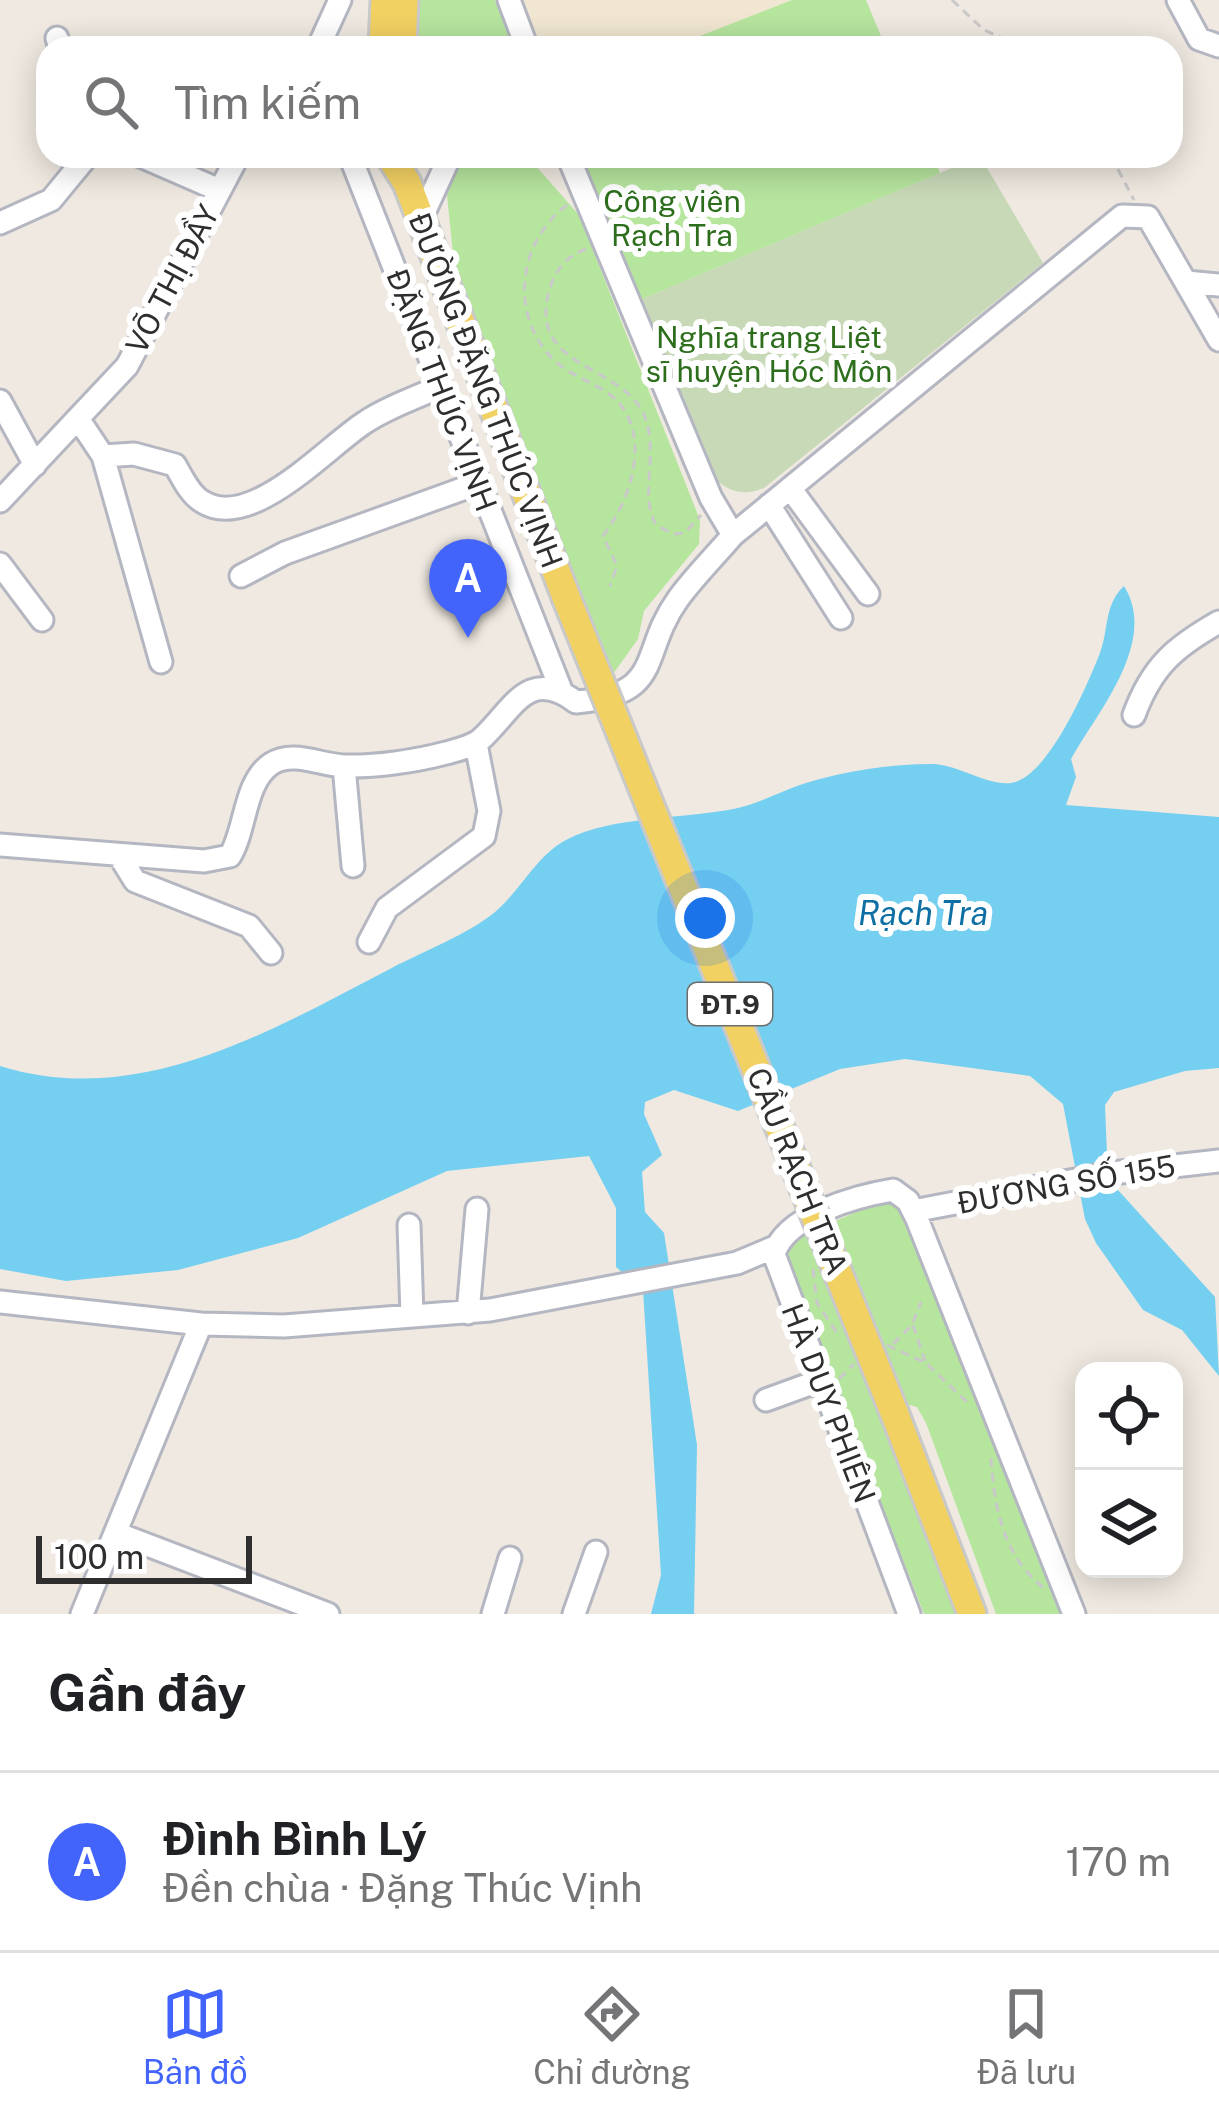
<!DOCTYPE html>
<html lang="vi">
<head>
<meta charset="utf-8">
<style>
	:root { --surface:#fff; --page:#f6f6f6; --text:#202124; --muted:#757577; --line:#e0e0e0; --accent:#4264fb }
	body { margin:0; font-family:"Public Sans",sans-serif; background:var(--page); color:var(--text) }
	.controls { position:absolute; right:36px; bottom:36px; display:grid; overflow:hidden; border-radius:24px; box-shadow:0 6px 30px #0003 }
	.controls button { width:108px; height:108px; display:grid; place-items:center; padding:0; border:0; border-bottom:3px solid var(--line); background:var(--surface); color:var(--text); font:60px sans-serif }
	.scale { position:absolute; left:36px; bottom:30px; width:216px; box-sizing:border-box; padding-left:12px; border:6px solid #2e2e2e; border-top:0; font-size:33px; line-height:42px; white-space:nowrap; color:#2e2e2e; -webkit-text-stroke:9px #fff; paint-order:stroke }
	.you { position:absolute; left:705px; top:918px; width:42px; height:42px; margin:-30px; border:9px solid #fff; border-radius:50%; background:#1a73e8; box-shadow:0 0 0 18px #1a73e833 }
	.badge { display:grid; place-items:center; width:78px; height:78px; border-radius:50%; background:var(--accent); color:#fff; font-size:39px; font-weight:700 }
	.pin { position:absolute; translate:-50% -99px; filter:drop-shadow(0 3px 6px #0008) }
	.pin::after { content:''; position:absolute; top:63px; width:42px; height:36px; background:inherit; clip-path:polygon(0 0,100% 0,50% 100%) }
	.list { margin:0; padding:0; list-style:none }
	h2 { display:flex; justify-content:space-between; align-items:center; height:156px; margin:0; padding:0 48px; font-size:51px }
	h2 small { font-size:39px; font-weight:400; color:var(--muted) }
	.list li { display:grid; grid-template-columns:78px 1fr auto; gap:36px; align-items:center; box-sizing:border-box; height:180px; padding:0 48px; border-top:3px solid var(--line) }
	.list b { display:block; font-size:45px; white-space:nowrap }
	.list p { margin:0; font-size:39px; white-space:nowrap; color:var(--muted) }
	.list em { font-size:39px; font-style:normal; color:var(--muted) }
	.icon { flex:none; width:66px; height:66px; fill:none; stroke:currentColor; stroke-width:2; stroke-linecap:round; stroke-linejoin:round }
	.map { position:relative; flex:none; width:1219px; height:1614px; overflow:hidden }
	.search { position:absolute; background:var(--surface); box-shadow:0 6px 30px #0003; left:36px; right:36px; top:36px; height:132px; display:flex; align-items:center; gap:30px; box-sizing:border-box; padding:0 42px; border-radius:36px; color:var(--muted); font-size:45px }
	.sheet { height:336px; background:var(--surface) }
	nav { display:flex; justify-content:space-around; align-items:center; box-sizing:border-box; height:168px; border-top:3px solid var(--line); background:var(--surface); font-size:33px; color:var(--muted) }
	nav a { display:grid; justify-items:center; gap:6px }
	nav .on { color:var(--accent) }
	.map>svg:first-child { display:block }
	.education { fill:#f0e6d1 }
	.green { fill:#b6e59e }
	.cemetery { fill:#c8d9b8 }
	.water { fill:#75cff0 }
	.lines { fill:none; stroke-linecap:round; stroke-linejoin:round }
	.minor-casing { stroke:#b4b7c1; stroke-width:27 }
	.major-casing { stroke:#c9c9c9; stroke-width:33 }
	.path { stroke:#c9c9c9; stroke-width:3; stroke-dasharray:9 6; stroke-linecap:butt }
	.minor { stroke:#fff; stroke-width:21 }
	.major { stroke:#f2d163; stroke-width:27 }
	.major-bridge-casing { stroke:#c9c9c9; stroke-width:33; stroke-linecap:butt }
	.major-bridge { stroke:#f2d163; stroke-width:27 }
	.labels { text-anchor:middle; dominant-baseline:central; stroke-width:12; stroke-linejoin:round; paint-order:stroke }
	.shield { fill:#fff; stroke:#6d6d6d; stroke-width:3 }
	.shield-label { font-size:27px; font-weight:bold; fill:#2e2e2e }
	.park-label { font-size:30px; fill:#2c6e1b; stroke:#fff }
	.street-label { font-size:30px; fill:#2e2e2e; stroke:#fff }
	.water-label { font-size:33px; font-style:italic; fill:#0d6fa3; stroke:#fff }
</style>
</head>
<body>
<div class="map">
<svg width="1219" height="1614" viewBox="0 0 1219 1614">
	<rect width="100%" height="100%" fill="#efe9e1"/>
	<path class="education" d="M521,0H792L669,48H540Z"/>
	<path class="green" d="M407,0H495L513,48H406Z
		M792,0H866L886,48H669Z
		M471,156L528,157L579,215L700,520L699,544L644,611L638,639L613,674L456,283L447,195L458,168Z
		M581,156H933L940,173L638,301Z
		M882,1201L897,1205L908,1219L1063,1614H996L926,1423L917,1407L899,1402L960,1614H924L789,1267L788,1249L796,1238Z"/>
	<path class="cemetery" d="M980,156L1043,263L764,488C743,497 726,491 711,475L638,301Z"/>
	<path class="water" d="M1124,586C1159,642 1097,712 1071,759L1076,777L1066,805L1219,817V1068L1185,1071L1114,1092L1105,1105L1108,1179L1215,1297L1219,1376L1182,1330L1143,1310L1096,1243L1085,1219L1063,1104L1030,1076L905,1059L840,1069L738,1111L674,1090L645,1102L644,1114L662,1155L642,1172L645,1212L664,1233L697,1445L694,1614H651L661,1575L643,1290L616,1267V1208L589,1156L447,1171L298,1238L178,1270L66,1281L0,1269V1066C137,1109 267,1033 386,971C419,953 460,938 490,916C519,895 535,855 568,839C612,816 687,819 738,808C761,803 783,790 806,783C844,771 892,764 932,764C962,765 995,791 1018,781C1052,767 1087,686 1100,653C1109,628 1104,605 1124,586Z"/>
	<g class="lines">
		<g class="minor-casing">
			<path id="minor" d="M509,0L527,48
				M1178,0L1199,39L1219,46
				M57,38L60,48
				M318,48L340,0
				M141,156L219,190
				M350,156L561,690
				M420,221L450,156
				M0,223L51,200L84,160
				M1186,282L1219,285
				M0,401L35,465
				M79,420L103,456L134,454L175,465C182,477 190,495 203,502C251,532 328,446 364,423C387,407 416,398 441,386
				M103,456L161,662
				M790,488L868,594
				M0,501L127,366L238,156
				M769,505L841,618
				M733,535L1122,216L1148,217L1219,340
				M0,564L42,620
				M241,576L285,553L479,483
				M1134,715C1152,666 1175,647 1219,622
				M344,766L353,866
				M0,845L204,861L230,856C246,830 244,782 271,764C293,750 320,765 344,766C375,767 416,761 446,753C457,750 471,747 480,740C512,712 527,665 576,702C666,694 638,655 678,599C694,577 715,556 733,535L711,498L568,156
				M119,855L135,881L249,926L271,953
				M369,942L387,908L484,836L489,811L476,744
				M913,1211L1112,1173L1219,1161
				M409,1225L412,1316
				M0,1302L201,1324L284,1326L490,1310L737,1263L775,1247
				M468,1313L477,1209
				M766,1400L821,1380
				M116,1533L328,1614
				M82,1614L201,1324
				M493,1614L510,1558
				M574,1614L596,1552
				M909,1614L774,1254C786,1215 857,1196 893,1190L908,1201L917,1219L1074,1614"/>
		</g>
		<g class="major-casing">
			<path id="major" d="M383,48L385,0
				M402,48L404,0
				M390,156L407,183L566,597
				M894,1412L972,1614"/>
		</g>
		<path class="path" d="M952,0L984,30L1025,48
			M1111,156L1134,200
			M567,205C518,241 509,315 553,359C570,377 597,382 615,399C653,436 630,501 603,536L617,566L610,586
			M586,249C567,256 556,269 550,288C525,371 623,362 645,417C659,454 639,496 656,525L673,534L685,533L701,515
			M813,1269L817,1303L839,1336
			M913,1325L925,1361
			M893,1344L912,1325L921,1302
			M887,1345L926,1363L970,1405
			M839,1379L854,1364
			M991,1458C994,1507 1003,1556 1044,1588"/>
		<use href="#minor" class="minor"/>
		<use href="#major" class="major"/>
		<g class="major-bridge-casing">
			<path id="major-bridge" d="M566,597L894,1412"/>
		</g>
		<use href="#major-bridge" class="major-bridge"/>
	</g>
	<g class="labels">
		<rect class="shield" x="688" y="983" width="84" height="42" rx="9"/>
		<g class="shield-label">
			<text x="730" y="1004">ĐT.9</text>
		</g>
		<g class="park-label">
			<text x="672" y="201">Công viên<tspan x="672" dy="34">Rạch Tra</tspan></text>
			<text x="769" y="337">Nghĩa trang Liệt<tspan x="769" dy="34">sĩ huyện Hóc Môn</tspan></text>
		</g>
		<g class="street-label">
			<text transform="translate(172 279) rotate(-62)">VÕ THỊ ĐẦY</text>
			<text transform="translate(442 390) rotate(69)">ĐẶNG THÚC VỊNH</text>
			<text transform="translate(486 390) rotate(69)">ĐƯỜNG ĐẶNG THÚC VỊNH</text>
			<text transform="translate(798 1171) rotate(68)">CẦU RẠCH TRA</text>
			<text transform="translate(1066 1184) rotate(-10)">ĐƯƠNG SỐ 155</text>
			<text transform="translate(829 1403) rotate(69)">HÀ DUY PHIÊN</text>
		</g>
		<g class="water-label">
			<text x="923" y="913">Rạch Tra</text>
		</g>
	</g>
</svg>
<div class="controls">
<button><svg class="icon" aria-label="locate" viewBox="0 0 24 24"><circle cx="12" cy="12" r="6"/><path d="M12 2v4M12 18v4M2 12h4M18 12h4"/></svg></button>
<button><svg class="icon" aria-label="layers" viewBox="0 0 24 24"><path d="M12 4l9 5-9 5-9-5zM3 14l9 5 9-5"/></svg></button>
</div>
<div class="scale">100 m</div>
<div class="you"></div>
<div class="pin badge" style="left:468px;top:638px">A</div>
<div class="search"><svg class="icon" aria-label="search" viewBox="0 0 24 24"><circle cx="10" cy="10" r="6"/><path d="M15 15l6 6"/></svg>Tìm kiếm</div>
</div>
<section class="sheet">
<h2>Gần đây<small></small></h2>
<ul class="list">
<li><span class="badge">A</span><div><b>Đình Bình Lý</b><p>Đền chùa · Đặng Thúc Vịnh</p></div><em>170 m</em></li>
</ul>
</section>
<nav>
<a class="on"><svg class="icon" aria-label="map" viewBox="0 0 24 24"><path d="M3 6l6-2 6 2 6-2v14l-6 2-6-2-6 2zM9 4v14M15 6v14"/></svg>Bản đồ</a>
<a><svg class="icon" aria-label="directions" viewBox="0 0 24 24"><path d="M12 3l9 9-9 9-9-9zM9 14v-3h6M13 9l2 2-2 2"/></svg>Chỉ đường</a>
<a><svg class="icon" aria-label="saved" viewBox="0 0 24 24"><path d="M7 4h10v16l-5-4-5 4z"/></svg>Đã lưu</a>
</nav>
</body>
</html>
